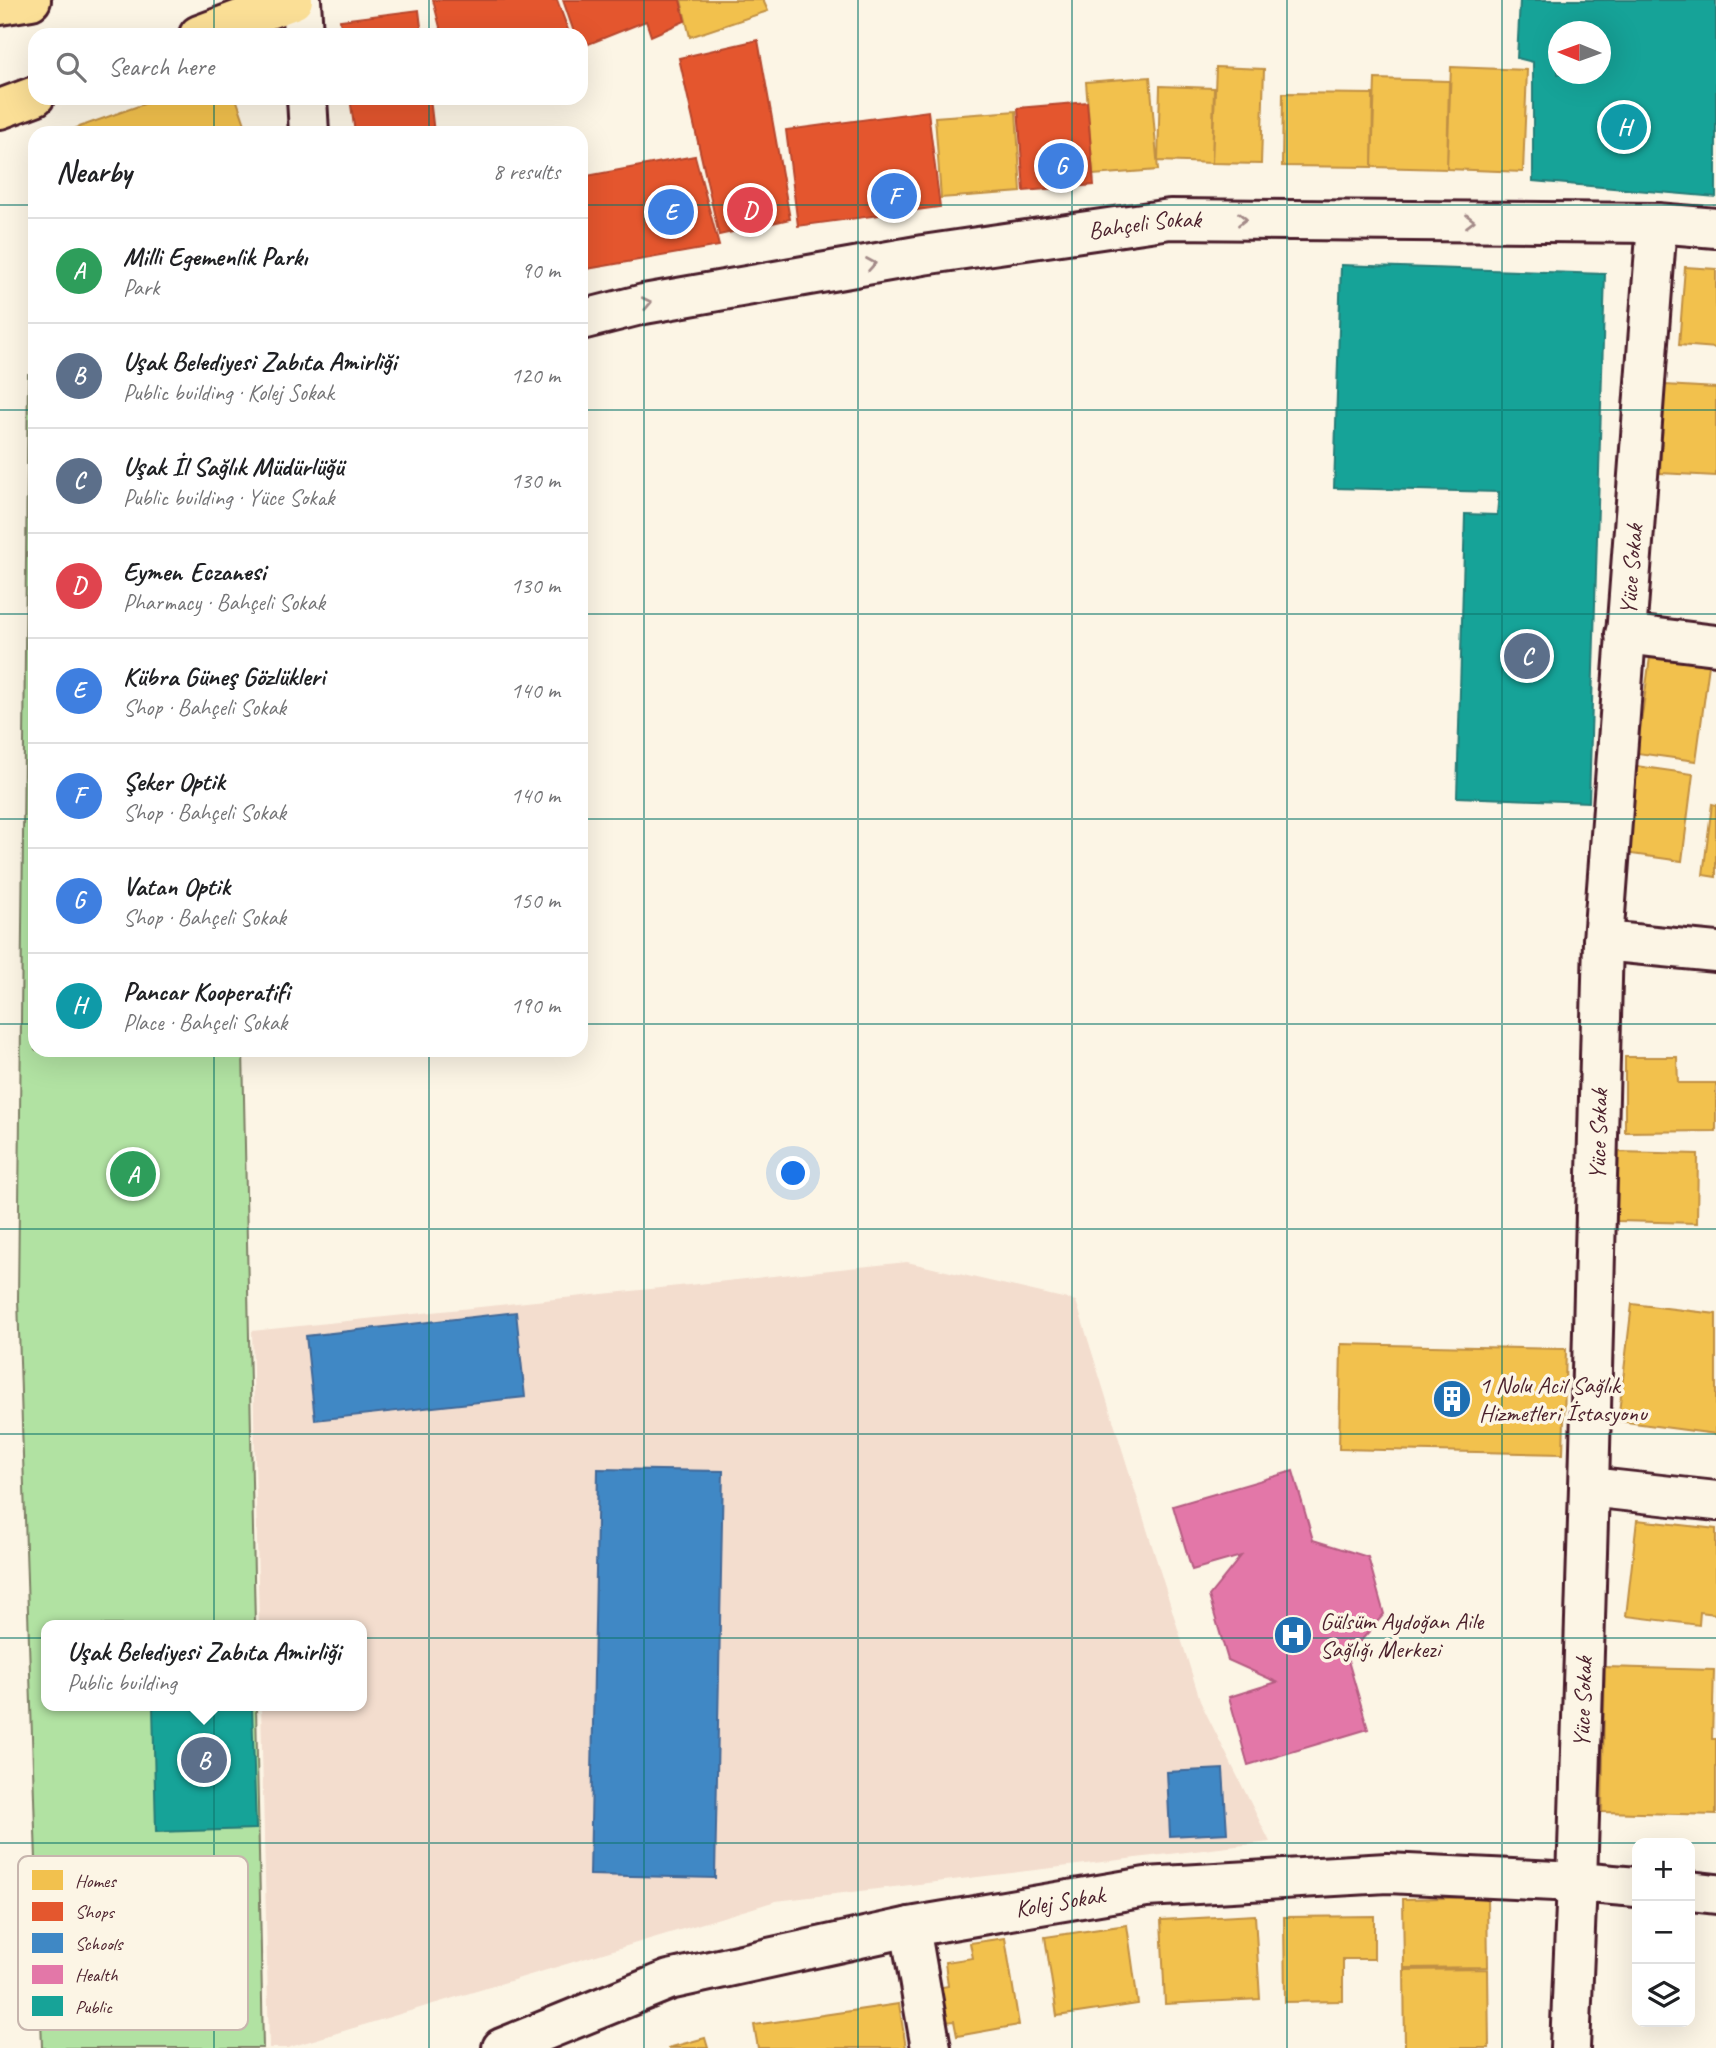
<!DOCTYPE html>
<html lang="en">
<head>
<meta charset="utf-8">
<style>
	:root { --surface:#fff; --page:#f6f6f6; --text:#202124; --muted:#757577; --line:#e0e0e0; --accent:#1a73e8 }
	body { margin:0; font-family:Caveat,sans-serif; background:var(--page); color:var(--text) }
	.controls { position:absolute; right:21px; bottom:21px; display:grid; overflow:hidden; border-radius:14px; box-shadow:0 7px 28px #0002 }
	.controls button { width:63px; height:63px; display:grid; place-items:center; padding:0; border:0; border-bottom:2px solid var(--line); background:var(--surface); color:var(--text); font:35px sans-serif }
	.compass { position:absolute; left:1548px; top:21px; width:63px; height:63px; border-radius:50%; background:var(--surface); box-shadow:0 7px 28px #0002; rotate:271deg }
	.you { position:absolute; left:794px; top:1174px; width:24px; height:24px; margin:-18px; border:5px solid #fff; border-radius:50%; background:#1a73e8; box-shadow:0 0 0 10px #1a73e833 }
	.badge { display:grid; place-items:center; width:46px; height:46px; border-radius:50%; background:var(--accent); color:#fff; font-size:23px; font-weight:700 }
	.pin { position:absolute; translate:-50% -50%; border:4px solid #fff; box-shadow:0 2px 7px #0006 }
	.popup { position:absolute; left:41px; top:1620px; width:326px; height:91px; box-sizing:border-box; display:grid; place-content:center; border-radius:14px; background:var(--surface); filter:drop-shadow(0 2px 5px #0005); font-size:23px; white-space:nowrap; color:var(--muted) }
	.popup b { font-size:26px; color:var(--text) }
	.popup::after { content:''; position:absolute; left:50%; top:100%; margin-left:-14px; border:14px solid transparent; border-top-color:var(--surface) }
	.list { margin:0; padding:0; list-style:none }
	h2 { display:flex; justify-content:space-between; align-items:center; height:91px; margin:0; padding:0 28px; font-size:30px }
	h2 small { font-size:23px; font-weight:400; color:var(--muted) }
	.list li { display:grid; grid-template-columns:46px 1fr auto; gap:21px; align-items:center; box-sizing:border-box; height:105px; padding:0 28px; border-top:2px solid var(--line) }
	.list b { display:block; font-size:26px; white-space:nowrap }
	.list p { margin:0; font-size:23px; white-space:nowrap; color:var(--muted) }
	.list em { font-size:23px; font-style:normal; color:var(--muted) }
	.icon { flex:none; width:38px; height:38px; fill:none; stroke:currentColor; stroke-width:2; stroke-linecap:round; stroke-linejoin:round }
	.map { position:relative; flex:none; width:1716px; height:2048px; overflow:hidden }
	.search { position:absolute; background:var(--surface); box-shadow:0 7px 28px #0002; left:28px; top:28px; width:560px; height:77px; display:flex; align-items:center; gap:18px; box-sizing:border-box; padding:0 24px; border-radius:21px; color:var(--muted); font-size:26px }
	.panel { position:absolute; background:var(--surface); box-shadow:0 7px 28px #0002; left:28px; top:126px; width:560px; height:931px; border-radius:21px }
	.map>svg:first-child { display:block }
	.built { fill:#f3ddce }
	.green { fill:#b1e2a2; stroke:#7e8066; stroke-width:2 }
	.homes { fill:#f2c14e; stroke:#c09044; stroke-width:2 }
	.shops { fill:#e4572e; stroke:#b6462d; stroke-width:2 }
	.schools { fill:#3f88c5; stroke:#426897; stroke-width:2 }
	.health { fill:#e377a8; stroke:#b55d82; stroke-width:2 }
	.public { fill:#17a398; stroke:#267b77; stroke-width:2; fill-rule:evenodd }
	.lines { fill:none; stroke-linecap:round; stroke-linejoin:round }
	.minor-casing { stroke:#4a1f2b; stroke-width:44 }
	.major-casing { stroke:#4a1f2b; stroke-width:44 }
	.minor { stroke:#fcf5e5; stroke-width:38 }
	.major { stroke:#fbdf96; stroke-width:38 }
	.oneway { stroke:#a38a88 }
	.grid { fill:none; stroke:#0f766e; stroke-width:2; stroke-opacity:0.55 }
	.labels { text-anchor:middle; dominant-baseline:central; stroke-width:7; stroke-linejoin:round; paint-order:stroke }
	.street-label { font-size:24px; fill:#4a1f2b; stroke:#fcf5e5 }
	.poi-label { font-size:24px; fill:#4a1f2b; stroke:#fcf5e5; text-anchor:start }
	.key { fill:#fcf5e5; stroke:#c7b5ad; stroke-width:2 }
	.key-label { font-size:19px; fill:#4a1f2b }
</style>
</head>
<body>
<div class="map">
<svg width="1716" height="2048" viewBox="0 0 1716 2048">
	<rect width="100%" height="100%" fill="#fcf5e5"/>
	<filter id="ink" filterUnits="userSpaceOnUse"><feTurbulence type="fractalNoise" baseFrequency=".0143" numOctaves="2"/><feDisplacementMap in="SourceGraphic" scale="14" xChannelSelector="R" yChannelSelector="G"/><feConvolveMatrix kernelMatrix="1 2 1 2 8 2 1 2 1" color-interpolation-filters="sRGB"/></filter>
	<g filter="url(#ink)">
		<path class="built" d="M907,1262L1076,1301L1201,1703L1270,1842L776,1901L287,2048H269L261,1706H362V1625H259L252,1331Z"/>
		<path class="green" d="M28,374H35V1050H243L255,1625H46V1706H256L263,2048H42L18,1299Z"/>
		<path class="homes" d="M681,0H763L768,11L690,37Z
			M1216,67L1264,69L1261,164L1212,163Z
			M1451,67L1527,70L1523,172L1447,169Z
			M1150,77L1158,170L1093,175L1086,82Z
			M1375,79L1449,81L1447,169L1372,167Z
			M1160,86L1214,88L1212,163L1158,161Z
			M1283,93L1373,94L1372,167L1282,166Z
			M161,98H236L248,133H78L76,128Z
			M1016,111L1021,192L941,198L935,117Z
			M1685,267L1716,269V348L1679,345Z
			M1665,385L1716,388V476L1660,473Z
			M1650,657L1709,665L1696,761L1637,753Z
			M1636,766L1693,774L1682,861L1624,853Z
			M1712,804L1716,805V877L1703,875Z
			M1625,1057H1677L1678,1083H1716V1131L1625,1132Z
			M1619,1152L1698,1154L1697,1223L1617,1221Z
			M1632,1304L1716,1314V1434L1618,1421Z
			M1341,1344L1566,1349L1563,1454L1339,1449Z
			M1637,1520L1716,1529V1614L1700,1612L1699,1625L1626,1616Z
			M1605,1667L1714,1670L1712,1739H1716V1815L1602,1812Z
			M1487,1897L1488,1967L1404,1968L1403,1899Z
			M1255,1915L1260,1999L1165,2004L1161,1920Z
			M1374,1916V1959H1343V2001L1285,2002L1284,1917Z
			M1127,1925L1138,2004L1057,2016L1045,1937Z
			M1005,1938L1019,2025L957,2036L954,2021L938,2023L932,1989L948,1986L945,1962L973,1958L970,1943Z
			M1488,1969L1489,2048H1405L1404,1970Z
			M899,2004L906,2048H758L754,2025Z
			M705,2038L708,2048H668Z"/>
		<path class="shops" d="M433,0H557L570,35H442Z
			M563,0H680L685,21L651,36L646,21L581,47V35H575Z
			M419,10L422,35H342L340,20Z
			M758,40L790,219L719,235L679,58Z
			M350,98H430L434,133H355Z
			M1087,102L1094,185L1024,191L1018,108Z
			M928,111L940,207L798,226L786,130Z
			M695,156L719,246L581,270V177Z"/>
		<path class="schools" d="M516,1312L525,1397L315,1420L306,1336Z
			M598,1469L723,1471L715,1878L590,1875Z
			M1223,1769L1227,1833L1170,1836L1167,1772Z"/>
		<path class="health" d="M1293,1471L1313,1540L1368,1557L1384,1614L1347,1657L1368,1729L1248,1765L1229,1697L1277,1682L1228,1660L1209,1596L1241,1556L1192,1570L1173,1506Z"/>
		<path class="public" d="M1520,0H1716V197L1533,181V62L1517,58ZM1558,32H1600V74H1558Z
			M1341,265L1605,274L1589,802L1457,797L1465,514L1497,515L1499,492L1334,488Z
			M153,1706H252L256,1829L156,1832Z"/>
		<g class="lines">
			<g class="minor-casing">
				<g id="minor">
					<path d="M301,0L303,35"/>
					<path d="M307,98L309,133"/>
					<path id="s1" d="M581,320L644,304L923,255L1170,219L1657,223L1716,228"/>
					<path d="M1625,634L1716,645"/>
					<path d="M1603,941L1716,952"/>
					<path d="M1589,1487L1716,1501"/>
					<path d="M1690,1891L1716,1894"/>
					<path d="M910,1927L931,2048"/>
					<path id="s2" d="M502,2048L669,1980L910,1927L1146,1887L1387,1873L1577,1882L1637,1887"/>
					<path id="s3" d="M1570,2048L1577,1882L1589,1487L1603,941L1657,223"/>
				</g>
			</g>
			<g class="major-casing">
				<path id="major" d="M0,5L31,0
					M199,35L293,0
					M0,109L35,96"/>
			</g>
			<use href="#minor" class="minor"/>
			<use href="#major" class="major"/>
		</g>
		<defs><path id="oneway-chevron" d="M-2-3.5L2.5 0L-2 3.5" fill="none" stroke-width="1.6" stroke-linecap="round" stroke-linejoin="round" transform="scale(1.75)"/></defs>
		<g class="oneway">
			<use href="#oneway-chevron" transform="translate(1242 219)"/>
			<use href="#oneway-chevron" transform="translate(1470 221)"/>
			<use href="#oneway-chevron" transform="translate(871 264) rotate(-10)"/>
			<use href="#oneway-chevron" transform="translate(647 303) rotate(-12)"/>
		</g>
	</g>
	<path class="grid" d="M214,0V35M429,0V35M644,0V2048M858,0V2048M1072,0V2048M1287,0V2048M1502,0V2048M214,98V133M429,98V133M0,205H35M581,205H1716M0,410H35M581,410H1716M0,614H35M581,614H1716M0,819H35M581,819H1716M0,1024H35M581,1024H1716M214,1050V2048M429,1050V2048M0,1229H1716M0,1434H1716M0,1638H1716M0,1843H1716"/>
	<defs>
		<g id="building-disc" transform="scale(2.0125)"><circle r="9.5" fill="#1f6fb2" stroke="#fcf5e5"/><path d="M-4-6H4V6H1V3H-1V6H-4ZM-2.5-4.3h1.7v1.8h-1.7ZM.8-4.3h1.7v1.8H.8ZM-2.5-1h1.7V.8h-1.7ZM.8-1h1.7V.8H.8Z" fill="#fff"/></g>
		<g id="hospital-disc" transform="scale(2.0125)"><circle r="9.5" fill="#1f6fb2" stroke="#fcf5e5"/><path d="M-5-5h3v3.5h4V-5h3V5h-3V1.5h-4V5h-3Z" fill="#fff"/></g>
	</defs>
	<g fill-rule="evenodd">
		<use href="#building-disc" x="1452" y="1399"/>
		<use href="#hospital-disc" x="1293" y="1635"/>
	</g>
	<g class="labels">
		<g class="street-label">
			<text stroke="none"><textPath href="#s1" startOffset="572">Bahçeli Sokak</textPath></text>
			<text stroke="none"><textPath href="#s3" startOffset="1480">Yüce Sokak</textPath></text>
			<text stroke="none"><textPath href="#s3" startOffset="914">Yüce Sokak</textPath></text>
			<text stroke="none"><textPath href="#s3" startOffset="346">Yüce Sokak</textPath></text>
			<text stroke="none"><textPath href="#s2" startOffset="579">Kolej Sokak</textPath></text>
		</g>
		<g class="poi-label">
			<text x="1479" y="1385">1 Nolu Acil Sağlık<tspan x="1479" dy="28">Hizmetleri İstasyonu</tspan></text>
			<text x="1320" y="1621">Gülsüm Aydoğan Aile<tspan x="1320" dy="28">Sağlığı Merkezi</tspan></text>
		</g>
	</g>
	<rect x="18" y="1856" width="230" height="174" rx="10" class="key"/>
	<rect x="32" y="1870" width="31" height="20" fill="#f2c14e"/>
	<rect x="32" y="1902" width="31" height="19" fill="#e4572e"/>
	<rect x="32" y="1933" width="31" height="20" fill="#3f88c5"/>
	<rect x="32" y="1965" width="31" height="19" fill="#e377a8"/>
	<rect x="32" y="1996" width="31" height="20" fill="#17a398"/>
	<g class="key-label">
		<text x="75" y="1887">Homes</text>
		<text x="75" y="1918">Shops</text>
		<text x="75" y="1950">Schools</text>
		<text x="75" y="1981">Health</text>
		<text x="75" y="2013">Public</text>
	</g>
</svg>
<div class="controls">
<button>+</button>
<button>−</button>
<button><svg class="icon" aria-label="layers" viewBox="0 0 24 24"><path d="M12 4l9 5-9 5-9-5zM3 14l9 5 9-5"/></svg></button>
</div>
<svg class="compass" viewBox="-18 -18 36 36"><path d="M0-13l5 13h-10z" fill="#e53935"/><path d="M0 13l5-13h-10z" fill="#757577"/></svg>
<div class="you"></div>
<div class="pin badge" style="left:133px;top:1174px;background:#2e9e5b">A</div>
<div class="pin badge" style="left:204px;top:1760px;background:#5c6f8a">B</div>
<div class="popup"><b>Uşak Belediyesi Zabıta Amirliği</b>Public building</div>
<div class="pin badge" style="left:1527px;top:656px;background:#5c6f8a">C</div>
<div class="pin badge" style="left:750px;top:210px;background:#e0444e">D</div>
<div class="pin badge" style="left:671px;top:212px;background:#3f7fe0">E</div>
<div class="pin badge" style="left:894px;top:196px;background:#3f7fe0">F</div>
<div class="pin badge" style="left:1061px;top:166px;background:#3f7fe0">G</div>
<div class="pin badge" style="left:1624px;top:127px;background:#0f9aa8">H</div>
<div class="search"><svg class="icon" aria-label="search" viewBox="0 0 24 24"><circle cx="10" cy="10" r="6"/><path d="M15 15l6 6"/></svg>Search here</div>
<section class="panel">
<h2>Nearby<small>8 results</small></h2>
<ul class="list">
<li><span class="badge" style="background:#2e9e5b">A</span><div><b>Milli Egemenlik Parkı</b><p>Park</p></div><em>90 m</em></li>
<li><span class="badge" style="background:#5c6f8a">B</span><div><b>Uşak Belediyesi Zabıta Amirliği</b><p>Public building · Kolej Sokak</p></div><em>120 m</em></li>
<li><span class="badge" style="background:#5c6f8a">C</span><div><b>Uşak İl Sağlık Müdürlüğü</b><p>Public building · Yüce Sokak</p></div><em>130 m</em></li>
<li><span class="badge" style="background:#e0444e">D</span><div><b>Eymen Eczanesi</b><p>Pharmacy · Bahçeli Sokak</p></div><em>130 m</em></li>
<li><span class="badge" style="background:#3f7fe0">E</span><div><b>Kübra Güneş Gözlükleri</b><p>Shop · Bahçeli Sokak</p></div><em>140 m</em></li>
<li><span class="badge" style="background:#3f7fe0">F</span><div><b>Şeker Optik</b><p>Shop · Bahçeli Sokak</p></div><em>140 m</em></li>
<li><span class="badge" style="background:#3f7fe0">G</span><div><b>Vatan Optik</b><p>Shop · Bahçeli Sokak</p></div><em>150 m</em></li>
<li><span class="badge" style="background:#0f9aa8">H</span><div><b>Pancar Kooperatifi</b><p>Place · Bahçeli Sokak</p></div><em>190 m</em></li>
</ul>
</section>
</div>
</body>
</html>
